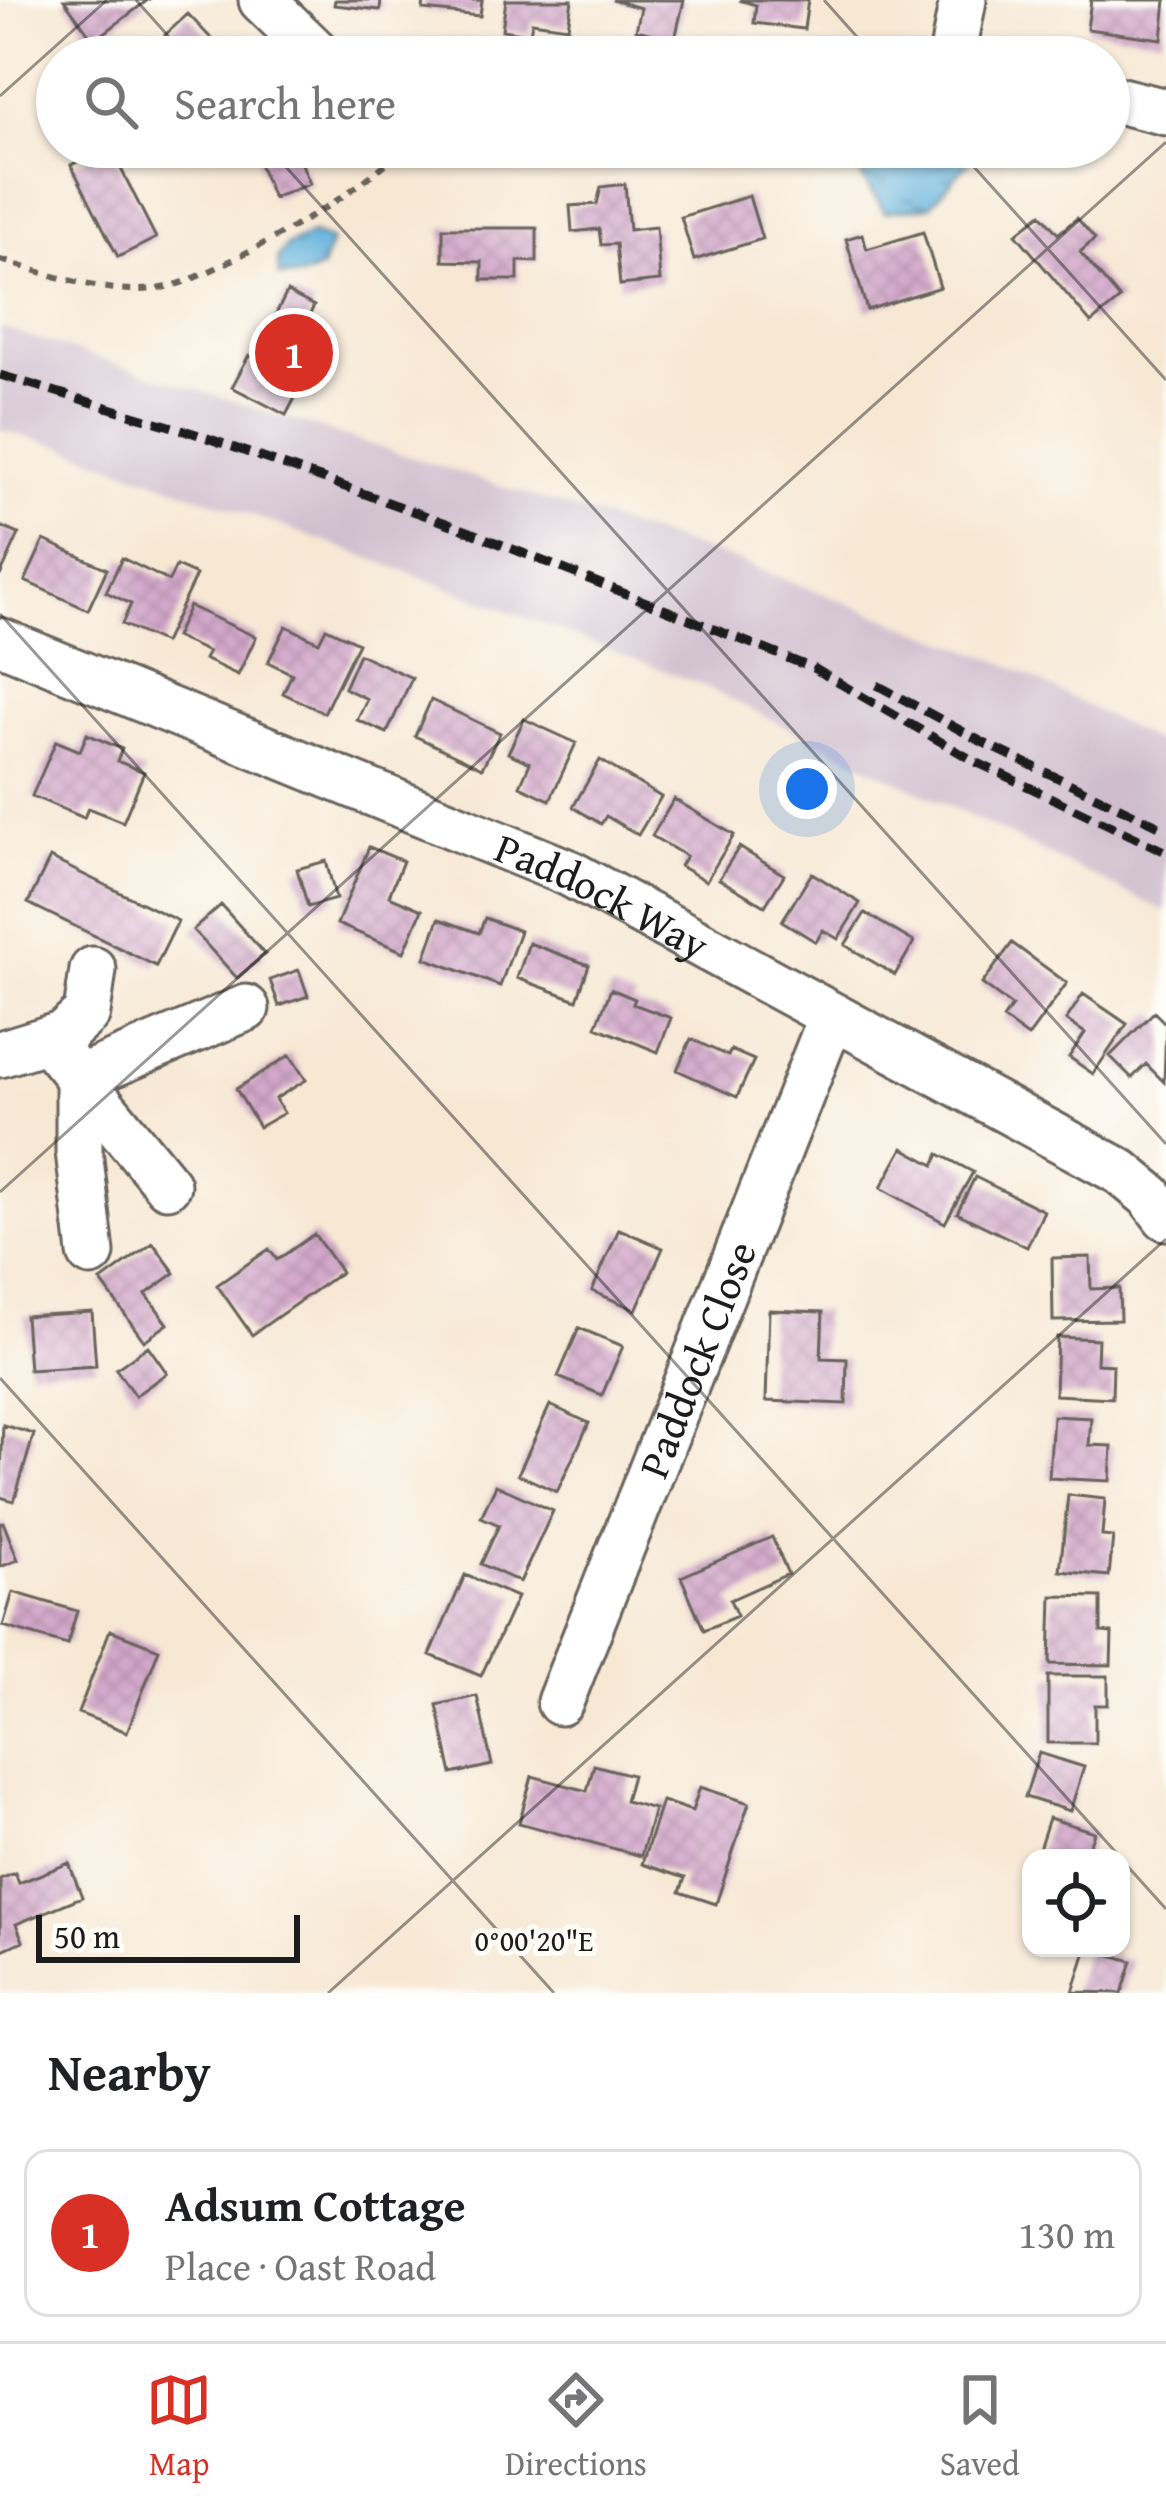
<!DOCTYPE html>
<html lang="en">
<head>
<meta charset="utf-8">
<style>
	:root { --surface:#fff; --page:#f2f2f2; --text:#202124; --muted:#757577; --line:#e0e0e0; --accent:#d93025 }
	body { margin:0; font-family:"Gentium Book Plus",serif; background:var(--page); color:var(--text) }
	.controls { position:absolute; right:36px; bottom:36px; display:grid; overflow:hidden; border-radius:24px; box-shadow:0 3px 9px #0004 }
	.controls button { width:108px; height:108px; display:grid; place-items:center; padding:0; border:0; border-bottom:3px solid var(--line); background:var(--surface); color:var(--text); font:60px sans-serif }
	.scale { position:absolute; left:36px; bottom:30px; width:264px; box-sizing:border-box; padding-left:12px; border:6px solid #1c1c1c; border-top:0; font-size:33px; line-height:42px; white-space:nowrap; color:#1c1c1c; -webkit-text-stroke:9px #fdfcf7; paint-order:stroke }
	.you { position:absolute; left:807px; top:789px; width:42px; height:42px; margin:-30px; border:9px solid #fff; border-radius:50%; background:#1a73e8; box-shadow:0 0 0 18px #1a73e833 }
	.badge { display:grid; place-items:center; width:78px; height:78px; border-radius:50%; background:var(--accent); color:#fff; font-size:39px; font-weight:700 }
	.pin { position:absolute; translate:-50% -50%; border:6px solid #fff; box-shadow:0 3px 12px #0006 }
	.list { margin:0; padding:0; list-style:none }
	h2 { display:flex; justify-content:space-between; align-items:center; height:156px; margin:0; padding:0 48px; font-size:51px }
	h2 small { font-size:39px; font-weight:400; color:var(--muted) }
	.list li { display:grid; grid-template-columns:78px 1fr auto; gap:36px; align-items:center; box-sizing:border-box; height:168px; margin:0 24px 24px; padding:0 24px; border:3px solid var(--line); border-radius:24px }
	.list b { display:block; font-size:45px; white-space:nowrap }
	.list p { margin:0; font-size:39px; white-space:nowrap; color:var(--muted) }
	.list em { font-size:39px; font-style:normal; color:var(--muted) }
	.icon { flex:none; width:66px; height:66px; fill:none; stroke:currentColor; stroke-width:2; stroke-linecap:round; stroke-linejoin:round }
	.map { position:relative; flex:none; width:1166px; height:1993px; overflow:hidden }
	.search { position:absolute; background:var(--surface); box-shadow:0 3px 9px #0004; left:36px; right:36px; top:36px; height:132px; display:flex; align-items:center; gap:30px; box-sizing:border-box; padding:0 42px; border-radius:66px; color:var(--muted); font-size:45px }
	.sheet { height:348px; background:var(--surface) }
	nav { display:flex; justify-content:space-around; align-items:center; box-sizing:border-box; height:168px; border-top:3px solid var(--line); background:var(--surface); font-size:33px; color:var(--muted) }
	nav a { display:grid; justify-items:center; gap:6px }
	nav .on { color:var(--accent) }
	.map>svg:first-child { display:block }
	.railway { fill:#cfbdce }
	.water { fill:url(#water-ripples); stroke:#3e667c; stroke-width:3 }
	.building { fill:url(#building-cross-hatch) }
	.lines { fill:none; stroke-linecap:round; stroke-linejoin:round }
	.minor-casing { stroke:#69635c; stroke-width:51 }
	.path { stroke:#69635c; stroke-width:6; stroke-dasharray:9 9; stroke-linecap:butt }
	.minor { stroke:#fff; stroke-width:45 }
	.rail { stroke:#1c1c1c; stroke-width:9; stroke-dasharray:18 9; stroke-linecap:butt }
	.ticks { fill:none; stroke:#1c1c1c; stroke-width:3; stroke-opacity:0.45 }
	.labels { text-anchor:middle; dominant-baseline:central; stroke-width:10; stroke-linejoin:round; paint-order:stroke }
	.street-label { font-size:42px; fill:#1c1c1c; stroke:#fdfcf7 }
	.ticks-label { font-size:30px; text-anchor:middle; fill:#1c1c1c; stroke:#fdfcf7; stroke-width:10; stroke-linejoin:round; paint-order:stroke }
</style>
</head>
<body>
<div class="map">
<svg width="1166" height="1993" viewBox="0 0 1166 1993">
	<defs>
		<pattern id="water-ripples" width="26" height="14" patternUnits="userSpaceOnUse" patternTransform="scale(3)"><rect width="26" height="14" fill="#61b1dc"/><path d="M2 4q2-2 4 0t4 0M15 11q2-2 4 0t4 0" fill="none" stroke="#4f8fb2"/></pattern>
		<pattern id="building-cross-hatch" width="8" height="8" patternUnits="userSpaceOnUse" patternTransform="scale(3)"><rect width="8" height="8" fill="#d3a8cb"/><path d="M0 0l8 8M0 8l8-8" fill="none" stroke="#b590ae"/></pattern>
	</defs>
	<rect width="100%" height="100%" fill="#fdfcf7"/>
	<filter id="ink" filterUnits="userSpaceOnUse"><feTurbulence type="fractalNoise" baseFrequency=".00833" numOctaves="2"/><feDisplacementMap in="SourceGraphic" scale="24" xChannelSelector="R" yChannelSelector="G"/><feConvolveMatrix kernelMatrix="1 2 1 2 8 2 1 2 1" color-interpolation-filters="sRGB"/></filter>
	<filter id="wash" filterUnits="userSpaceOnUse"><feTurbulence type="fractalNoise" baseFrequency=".004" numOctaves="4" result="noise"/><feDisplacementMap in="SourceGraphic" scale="48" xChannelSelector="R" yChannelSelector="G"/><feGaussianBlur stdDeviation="2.7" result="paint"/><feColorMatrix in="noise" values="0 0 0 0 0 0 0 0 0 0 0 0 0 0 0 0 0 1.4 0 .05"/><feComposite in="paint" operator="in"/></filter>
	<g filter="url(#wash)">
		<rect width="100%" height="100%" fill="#f7e8d4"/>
		<path class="railway" d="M0,327L734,560L1004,663L1166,747V912L699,684L397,568L61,446L0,430Z"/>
		<path class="water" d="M860,147H965L971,159L930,206L885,212L861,176Z
			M312,234L331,241L322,268L300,277L279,276L278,258L288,245Z"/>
		<g id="blocks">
			<path class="building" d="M64,0H148L94,41Z
				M335,0H381L380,10L334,5Z
				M424,0H482L480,16L423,10Z
				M506,0H572L568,27L532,22L530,34L502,30Z
				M612,0H684L675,39L636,30L641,8Z
				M739,0H808L804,29L754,23L756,5Z
				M1091,0H1166L1162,39L1087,29Z
				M188,14L221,49L212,57H185L165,35Z
				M110,147L156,238L118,257L71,165Z
				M259,147H295L310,184L273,198L253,149Z
				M625,184L629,230L656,227L660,281L620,285L616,244L601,245L599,229L572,232L570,206L597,204L601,187Z
				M749,196L762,239L694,260L681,217Z
				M1041,214L1058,234L1077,218L1095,239L1080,252L1120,299L1091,323L1016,234Z
				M443,228H537V262L518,261V280H482V262L443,261Z
				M923,232L940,287L867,310L846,239L862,234L867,249Z
				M287,292L314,306L300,333L323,345L286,415L232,387L249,355L265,364L272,351L260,345Z
				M0,526L19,534L0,576Z
				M44,540L107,569L88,610L25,581Z
				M122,558L169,581L176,566L196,575L164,643L122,624L131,604L106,592Z
				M189,606L256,637L238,675L204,659L208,652L175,637Z
				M286,626L319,642L326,628L358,643L324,713L283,693L292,674L268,662Z
				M359,654L412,678L387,733L357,720L367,699L344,688Z
				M431,700L500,733L482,768L415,736Z
				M524,719L576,743L550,800L520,786L530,763L508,753Z
				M87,734L122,749L117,761L144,772L123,822L88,808L84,818L32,796L56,741L80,751Z
				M600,760L661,797L638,835L606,816L601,824L573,807Z
				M674,799L734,835L706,881L680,866L686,856L652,836Z
				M369,847L403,861L389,896L422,910L404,952L337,924Z
				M739,847L784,875L765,906L719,879Z
				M50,858L178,921L156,966L28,903Z
				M326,861L336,899L308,907L297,869Z
				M812,873L860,903L838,939L823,930L816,942L782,921Z
				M221,905L265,954L237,978L193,930Z
				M865,913L914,942L895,975L845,945Z
				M485,918L520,931L500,986L425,958L439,919L479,933Z
				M529,943L589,965L577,1000L517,978Z
				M1012,943L1067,983L1028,1037L1003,1019L1012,1006L982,984Z
				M299,970L308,996L279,1006L270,980Z
				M611,989L635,999L633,1004L671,1018L658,1052L596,1027Z
				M1083,994L1127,1024L1093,1074L1069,1057L1085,1033L1066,1020Z
				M1154,1012L1166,1024L1164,1082L1146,1064L1132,1078L1110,1056Z
				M691,1039L728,1056L731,1050L754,1060L737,1097L677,1070Z
				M290,1055L306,1080L275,1099L284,1113L259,1127L236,1089Z
				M903,1148L934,1165L939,1154L973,1172L945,1223L881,1188Z
				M975,1177L1044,1211L1027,1247L957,1213Z
				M619,1229L663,1248L636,1310L592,1291Z
				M314,1234L341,1272L252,1335L217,1285L269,1249L277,1260Z
				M153,1243L175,1273L146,1294L168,1324L144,1341L101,1281Z
				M1090,1257L1091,1289L1119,1288L1120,1320L1053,1321L1052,1258Z
				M769,1310L823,1312L821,1358L847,1359L846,1404L766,1401Z
				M92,1312L96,1366L29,1370L25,1316Z
				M579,1328L623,1346L602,1395L558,1377Z
				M1057,1337L1098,1339L1097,1364L1113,1365L1112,1398L1055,1395Z
				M148,1346L167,1373L135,1396L116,1369Z
				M550,1405L589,1423L557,1492L518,1474Z
				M1053,1416L1091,1418L1089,1445L1112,1446L1110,1481L1049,1478Z
				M3,1425L34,1434L14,1501L0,1497Z
				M496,1485L553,1511L520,1582L481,1564L499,1525L481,1517Z
				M1068,1495L1105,1499L1102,1536L1113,1537L1109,1576L1060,1571Z
				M3,1522L18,1560L0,1567V1523Z
				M772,1537L788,1574L730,1600L737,1616L704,1630L681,1577Z
				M465,1575L517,1597L481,1676L430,1655Z
				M13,1592L77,1611L67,1645L3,1626Z
				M1052,1596L1101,1597V1632L1112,1633L1111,1665L1050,1664Z
				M110,1630L159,1649L127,1732L78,1713Z
				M1048,1676H1108V1705H1095V1743H1048Z
				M477,1696L492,1765L452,1774L437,1705Z
				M1039,1753L1084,1767L1070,1811L1025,1797Z
				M594,1765L632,1775L625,1801L654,1809L641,1856L519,1823L532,1776L587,1791Z
				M700,1787L749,1803L716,1904L680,1892L685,1878L642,1864L662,1801L692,1811Z
				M1049,1818L1094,1832L1085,1858H1036Z
				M69,1863L82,1897L16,1924L23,1941L0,1951V1879L15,1873L19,1883Z
				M1087,1948L1132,1961L1122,1993L1073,1992Z"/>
		</g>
	</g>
	<g filter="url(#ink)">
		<use href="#blocks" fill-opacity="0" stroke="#69635c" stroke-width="3"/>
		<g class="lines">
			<g class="minor-casing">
				<g id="minor">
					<path d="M262,0L321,57"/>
					<path d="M952,57L963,0"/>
					<path d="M1109,98L1166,112"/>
					<path id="s1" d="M0,641L569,873L1121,1172L1150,1196L1166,1217"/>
					<path d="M48,1040L167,1185"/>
					<path d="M0,1054L64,1034L87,1013L93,970"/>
					<path d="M91,1253L79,1151V1078L246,1008"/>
					<path id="s2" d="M560,1702L832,1016"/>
				</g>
			</g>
			<path class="path" d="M0,260C49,274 103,295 155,289C182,286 210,271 234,259C298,226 351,196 405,147"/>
			<use href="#minor" class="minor"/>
			<path class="rail" d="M0,375L193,433L455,526L815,669L976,762L1166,852
				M877,685L984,743L1166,829"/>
		</g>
	</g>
	<path class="ticks" d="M136,0L187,57M824,0L875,57M0,96L107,0M268,147L1166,1144M956,147L1166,380M0,614L1121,1858M0,1192L1166,142M0,1378L554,1993M1121,1859L1166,1909M328,1993L1166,1239"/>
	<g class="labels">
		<g class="street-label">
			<text stroke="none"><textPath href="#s1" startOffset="654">Paddock Way</textPath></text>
			<text stroke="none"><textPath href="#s2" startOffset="369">Paddock Close</textPath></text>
		</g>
	</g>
	<g class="ticks-label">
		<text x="534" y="1951">0°00'20"E</text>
	</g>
</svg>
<div class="controls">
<button><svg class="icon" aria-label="locate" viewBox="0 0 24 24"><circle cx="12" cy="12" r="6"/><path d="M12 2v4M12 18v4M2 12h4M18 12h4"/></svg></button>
</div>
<div class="scale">50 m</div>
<div class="you"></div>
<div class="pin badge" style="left:294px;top:353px">1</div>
<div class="search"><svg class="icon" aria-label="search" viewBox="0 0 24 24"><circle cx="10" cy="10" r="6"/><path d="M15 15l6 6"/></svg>Search here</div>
</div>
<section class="sheet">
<h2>Nearby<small></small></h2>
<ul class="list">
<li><span class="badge">1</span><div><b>Adsum Cottage</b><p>Place · Oast Road</p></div><em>130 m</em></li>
</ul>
</section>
<nav>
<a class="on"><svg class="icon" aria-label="map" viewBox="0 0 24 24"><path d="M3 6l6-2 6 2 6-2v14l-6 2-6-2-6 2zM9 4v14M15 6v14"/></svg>Map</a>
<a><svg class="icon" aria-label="directions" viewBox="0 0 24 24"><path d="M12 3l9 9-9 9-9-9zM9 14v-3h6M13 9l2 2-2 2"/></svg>Directions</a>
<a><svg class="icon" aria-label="saved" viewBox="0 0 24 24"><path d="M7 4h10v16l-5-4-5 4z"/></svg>Saved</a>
</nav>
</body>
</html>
